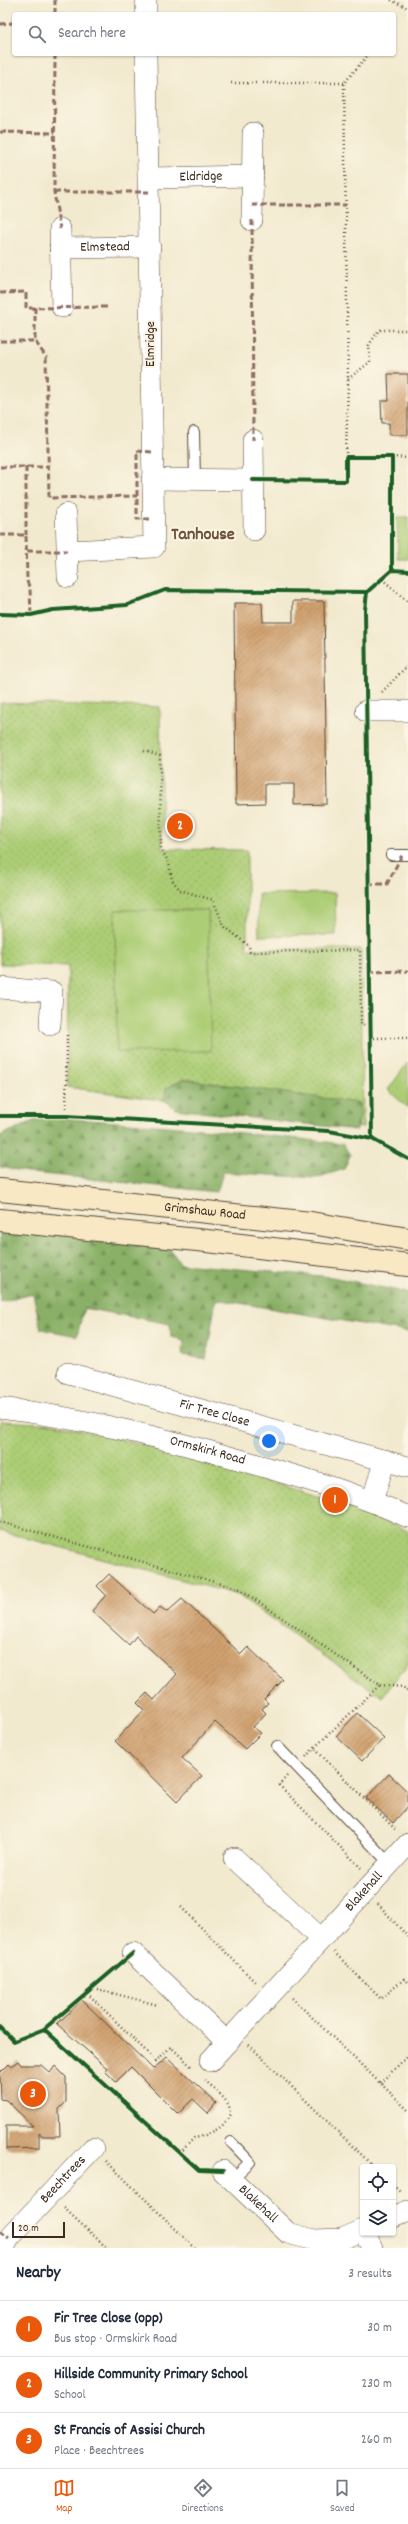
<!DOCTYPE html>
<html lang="en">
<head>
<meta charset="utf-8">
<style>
	:root { --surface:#fff; --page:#f2f2f3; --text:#1f2937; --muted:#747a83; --line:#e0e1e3; --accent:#ea580c }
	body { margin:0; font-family:Dekko,sans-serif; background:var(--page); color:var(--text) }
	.controls { position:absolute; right:12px; bottom:12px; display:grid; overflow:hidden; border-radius:4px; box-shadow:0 1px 3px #0004 }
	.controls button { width:36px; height:36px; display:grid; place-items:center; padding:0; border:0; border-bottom:1px solid var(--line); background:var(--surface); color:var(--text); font:20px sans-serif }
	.scale { position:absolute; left:12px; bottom:10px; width:53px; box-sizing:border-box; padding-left:4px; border:2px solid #3b2a1e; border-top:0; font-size:11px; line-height:14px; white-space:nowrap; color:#3b2a1e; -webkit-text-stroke:3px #fcf5e5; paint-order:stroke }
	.you { position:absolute; left:269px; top:1441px; width:14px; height:14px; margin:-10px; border:3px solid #fff; border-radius:50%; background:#1a73e8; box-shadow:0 0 0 6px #1a73e833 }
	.badge { display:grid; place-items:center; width:26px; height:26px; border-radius:50%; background:var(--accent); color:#fff; font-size:13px; font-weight:700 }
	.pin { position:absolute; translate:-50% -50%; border:2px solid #fff; box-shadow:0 1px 4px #0006 }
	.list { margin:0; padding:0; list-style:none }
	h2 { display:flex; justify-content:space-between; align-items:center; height:52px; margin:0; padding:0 16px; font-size:17px }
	h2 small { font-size:13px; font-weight:400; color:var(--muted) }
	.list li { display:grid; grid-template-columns:26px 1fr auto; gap:12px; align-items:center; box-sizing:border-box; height:56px; padding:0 16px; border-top:1px solid var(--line) }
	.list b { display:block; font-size:15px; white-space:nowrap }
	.list p { margin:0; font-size:13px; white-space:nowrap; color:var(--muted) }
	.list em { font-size:13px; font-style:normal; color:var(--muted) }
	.icon { flex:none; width:22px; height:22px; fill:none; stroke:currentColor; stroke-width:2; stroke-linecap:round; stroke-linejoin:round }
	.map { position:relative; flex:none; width:408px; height:2248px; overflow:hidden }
	.search { position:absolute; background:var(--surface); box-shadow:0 1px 3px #0004; left:12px; right:12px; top:12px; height:44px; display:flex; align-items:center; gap:10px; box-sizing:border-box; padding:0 14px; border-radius:4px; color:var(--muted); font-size:15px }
	.sheet { height:220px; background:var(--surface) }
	nav { display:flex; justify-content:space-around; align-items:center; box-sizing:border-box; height:56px; border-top:1px solid var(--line); background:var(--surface); font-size:11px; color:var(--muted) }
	nav a { display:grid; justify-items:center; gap:2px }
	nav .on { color:var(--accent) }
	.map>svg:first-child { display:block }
	.grass { fill:url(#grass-dots); stroke:#747c4a }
	.forest { fill:url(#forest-firs); stroke:#626d42 }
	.pitch { fill:#accd75; stroke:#747c4a }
	.building { fill:url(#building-hatch) }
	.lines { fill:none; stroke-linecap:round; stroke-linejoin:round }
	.lane-casing { stroke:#564739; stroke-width:12 }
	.street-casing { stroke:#564739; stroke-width:22 }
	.secondary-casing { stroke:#564739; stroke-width:24 }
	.path { stroke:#564739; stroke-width:2.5; stroke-dasharray:1 3; stroke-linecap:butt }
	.lane { stroke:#fff; stroke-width:10 }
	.street { stroke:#fff; stroke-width:21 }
	.secondary { stroke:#f8e8c3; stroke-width:22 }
	.quiet { stroke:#8d6e63; stroke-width:3; stroke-dasharray:6 3; stroke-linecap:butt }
	.cycleway-casing { stroke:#fcf5e5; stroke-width:6 }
	.cycleway { stroke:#1b5e20; stroke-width:4 }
	.labels { text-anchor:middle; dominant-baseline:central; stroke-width:4; stroke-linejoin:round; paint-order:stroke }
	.street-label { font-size:14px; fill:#3b2a1e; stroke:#fcf5e5 }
	.district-label { font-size:18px; font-weight:bold; fill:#6f543b; stroke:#fcf5e5 }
</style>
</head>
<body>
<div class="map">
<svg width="408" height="2248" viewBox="0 0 408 2248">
	<defs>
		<pattern id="grass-dots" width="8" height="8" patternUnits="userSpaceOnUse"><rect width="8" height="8" fill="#accd75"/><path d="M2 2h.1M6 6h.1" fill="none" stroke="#95b065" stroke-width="1.8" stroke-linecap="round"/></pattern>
		<pattern id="forest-firs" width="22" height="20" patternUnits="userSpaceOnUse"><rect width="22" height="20" fill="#89b066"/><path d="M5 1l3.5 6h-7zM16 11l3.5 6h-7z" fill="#718f53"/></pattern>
		<pattern id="building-hatch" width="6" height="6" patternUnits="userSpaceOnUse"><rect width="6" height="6" fill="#d0a170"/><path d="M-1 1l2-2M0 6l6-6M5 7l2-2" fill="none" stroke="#aa835b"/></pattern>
	</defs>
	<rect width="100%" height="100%" fill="#fcf5e5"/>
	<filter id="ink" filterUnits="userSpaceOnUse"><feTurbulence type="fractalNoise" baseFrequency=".025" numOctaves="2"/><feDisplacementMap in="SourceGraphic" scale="8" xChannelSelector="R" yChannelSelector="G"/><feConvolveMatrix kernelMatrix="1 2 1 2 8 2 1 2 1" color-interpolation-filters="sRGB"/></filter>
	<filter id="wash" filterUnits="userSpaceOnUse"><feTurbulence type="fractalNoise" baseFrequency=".012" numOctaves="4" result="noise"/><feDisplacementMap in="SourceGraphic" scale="16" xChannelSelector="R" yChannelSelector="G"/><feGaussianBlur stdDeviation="0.9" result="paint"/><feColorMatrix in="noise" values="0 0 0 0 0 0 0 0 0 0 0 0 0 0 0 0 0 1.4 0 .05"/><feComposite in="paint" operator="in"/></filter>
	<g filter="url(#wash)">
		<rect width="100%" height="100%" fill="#f2eacf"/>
		<path class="grass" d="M0,703L160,707L162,849L247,850V949H361L363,1128L67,1087L68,966L0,964Z
			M0,1421L55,1424L153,1447L341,1503L408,1531V1665L382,1697L238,1595L0,1531Z"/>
		<path class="forest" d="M184,1079L359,1103L360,1115L357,1130L175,1109L164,1099L166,1088Z
			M42,1117C143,1123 243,1132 343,1144L350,1155L344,1169L316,1178L223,1172L217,1192L33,1173L0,1167V1136Z
			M0,1229L165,1243L181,1264L332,1277L408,1293V1332L216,1299L206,1359L182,1355L184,1340L171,1337L170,1324L84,1308L77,1336L41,1329L33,1294L0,1302Z"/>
		<path class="pitch" d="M397,517H408V559H398Z
			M335,893L336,935L259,936L258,894Z
			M115,910H208L211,1051L117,1052Z
			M408,1062V1108L388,1090Z"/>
		<g id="blocks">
			<path class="building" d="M388,374H408V435H389V423H382L381,401H389Z
				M293,601H324L327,804L294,805V784H265V803L236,804L234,603H262L263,622H293Z
				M109,1574L153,1614L160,1607L167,1612L182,1599L241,1654L248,1647L283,1680L264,1699L268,1703L262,1709L266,1713L253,1727L261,1733L245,1749L215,1722L182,1758L202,1776L177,1802L115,1741L144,1710L137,1703L147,1693L154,1700L177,1674L136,1636L129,1645L92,1611L106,1595L97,1586Z
				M357,1713L384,1738L362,1761L336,1736Z
				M389,1774L408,1792V1806L393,1823L366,1798Z
				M82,2000L153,2069L167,2057L216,2103L208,2113L193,2099L178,2114L131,2067L116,2082L105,2071L108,2069L57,2024Z
				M18,2061L21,2065H41L50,2073L55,2066L66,2077V2102L59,2109L60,2136H43L39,2133V2148L6,2149V2126H33L6,2100L1,2099L0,2073L9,2064L11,2066Z"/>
		</g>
	</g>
	<g filter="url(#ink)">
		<use href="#blocks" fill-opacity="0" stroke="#564739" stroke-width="1"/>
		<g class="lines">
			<g class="lane-casing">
				<path id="lane" d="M194,432L195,479
					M391,855H408
					M277,1746L390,1864
					M231,2142L250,2162L232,2179"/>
			</g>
			<g class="street-casing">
				<g id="street">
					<path d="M146,14V0"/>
					<path id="s1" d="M149,178L253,176"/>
					<path d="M252,220L253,133"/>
					<path d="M60,229L62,307"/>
					<path id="s2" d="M60,248L150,247"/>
					<path d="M253,440L254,530"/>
					<path d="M152,479L253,480"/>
					<path d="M66,514L68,577"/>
					<path d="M67,551L154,547L146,54"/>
					<path d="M366,711H408"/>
					<path d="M0,988L52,992L50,1025"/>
					<path id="s3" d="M68,1373L408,1467"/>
					<path id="s4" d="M0,1408C84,1418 167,1439 248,1462C302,1478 357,1493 408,1517"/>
					<path d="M372,1501L385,1460"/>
					<path d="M234,1858L321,1939"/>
					<path d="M133,1953L227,2042"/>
					<path id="s5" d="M210,2061L408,1844"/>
					<path id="s6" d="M223,2171L288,2233L314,2240L342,2239L363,2230"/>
					<path d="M393,2217L408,2211"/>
					<path d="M365,2233L372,2248"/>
					<path id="s7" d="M4,2248L9,2238L93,2148"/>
				</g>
			</g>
			<g class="secondary-casing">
				<g id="secondary">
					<path id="s8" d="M0,1190L311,1223L408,1239"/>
					<path d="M0,1220L207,1241L408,1265"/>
				</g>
			</g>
			<path class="path" d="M391,0L408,8
				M231,83H344
				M348,379L370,362L369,345L379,330H408
				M346,457L348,380L344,83L367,56
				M392,457L408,458
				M382,579L408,602
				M382,692L408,665
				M144,751L160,756L161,849L169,863L172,880L180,890L213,900L224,926L249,946L250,952L360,950L361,1025H370
				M370,1038H408
				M66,1116L67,1035
				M0,1522L240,1589L380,1685L314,1748L396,1830
				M380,1685L403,1687L408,1692
				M306,1757L314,1748
				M287,1776L279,1785L361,1868
				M378,1904L408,1937
				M181,1907L256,1983
				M334,1952L381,1999L404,1979L408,1983
				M93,1988L158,2005
				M87,1993L156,2061L171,2047L192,2067
				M292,1998L408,2110
				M249,2045L374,2167
				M380,2083L408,2056
				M180,2153L194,2138C209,2136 241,2121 226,2101C220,2093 211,2086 204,2079
				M106,2161L195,2248
				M393,2185L401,2193
				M64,2208L107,2248"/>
			<use href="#lane" class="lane"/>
			<use href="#street" class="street"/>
			<use href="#secondary" class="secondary"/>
			<path class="quiet" d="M55,14V0
				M0,24L14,23
				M55,54L54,192L60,229
				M0,132L55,133
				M54,192H149
				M252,205H346
				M252,220L253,440
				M0,293L26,292V308L109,307
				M35,307V341
				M0,341H35L46,357L49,498L137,496
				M152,452L137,451V519H153
				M0,467H49
				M26,467V535
				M0,535H26L27,581L30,589L31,615
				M27,551H67
				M368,884H387L402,855
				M369,972L408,971
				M0,2231L9,2238"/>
			<g class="cycleway-casing">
				<path id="cycleway" d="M253,480L346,481V457H392V570
					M367,592L365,610L372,1139
					M0,614L31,615L53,610L127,605L165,590L367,592L392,570L408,571
					M0,1116H66L329,1131L372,1139L408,1159
					M0,2027L14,2041L44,2029L199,2170L223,2171
					M44,2029L133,1953"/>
			</g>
			<use href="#cycleway" class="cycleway"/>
		</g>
	</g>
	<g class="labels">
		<g class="street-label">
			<text stroke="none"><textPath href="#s1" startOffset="52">Eldridge</textPath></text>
			<text stroke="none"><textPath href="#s2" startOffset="45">Elmstead</textPath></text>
			<text transform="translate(151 344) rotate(-90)">Elmridge</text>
			<text stroke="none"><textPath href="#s8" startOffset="206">Grimshaw Road</textPath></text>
			<text stroke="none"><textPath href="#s3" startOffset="152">Fir Tree Close</textPath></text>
			<text stroke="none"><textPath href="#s4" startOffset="212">Ormskirk Road</textPath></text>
			<text stroke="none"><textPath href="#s5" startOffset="229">Blakehall</textPath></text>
			<text stroke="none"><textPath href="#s7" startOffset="91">Beechtrees</textPath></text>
			<text stroke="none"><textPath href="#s6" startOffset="48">Blakehall</textPath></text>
		</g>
		<g class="district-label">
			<text x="203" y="535">Tanhouse</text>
		</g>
	</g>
</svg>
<div class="controls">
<button><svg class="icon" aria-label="locate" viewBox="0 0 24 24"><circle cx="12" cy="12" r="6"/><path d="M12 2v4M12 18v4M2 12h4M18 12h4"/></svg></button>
<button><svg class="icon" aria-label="layers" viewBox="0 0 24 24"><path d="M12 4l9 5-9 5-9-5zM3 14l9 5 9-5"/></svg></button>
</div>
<div class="scale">20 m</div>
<div class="you"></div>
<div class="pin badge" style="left:335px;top:1500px">1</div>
<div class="pin badge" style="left:180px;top:826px">2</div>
<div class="pin badge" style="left:33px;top:2094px">3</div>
<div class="search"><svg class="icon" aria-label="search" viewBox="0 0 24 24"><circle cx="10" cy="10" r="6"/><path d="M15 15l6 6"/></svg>Search here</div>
</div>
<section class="sheet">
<h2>Nearby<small>3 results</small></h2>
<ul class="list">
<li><span class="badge">1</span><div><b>Fir Tree Close (opp)</b><p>Bus stop · Ormskirk Road</p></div><em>30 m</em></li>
<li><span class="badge">2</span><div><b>Hillside Community Primary School</b><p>School</p></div><em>230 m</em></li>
<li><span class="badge">3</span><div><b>St Francis of Assisi Church</b><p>Place · Beechtrees</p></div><em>260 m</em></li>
</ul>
</section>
<nav>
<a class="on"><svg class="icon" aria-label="map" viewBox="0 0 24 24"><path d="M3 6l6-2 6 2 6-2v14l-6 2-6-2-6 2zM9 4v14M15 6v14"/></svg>Map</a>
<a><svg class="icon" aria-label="directions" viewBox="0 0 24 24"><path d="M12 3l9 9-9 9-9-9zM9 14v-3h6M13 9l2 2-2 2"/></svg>Directions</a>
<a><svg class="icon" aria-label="saved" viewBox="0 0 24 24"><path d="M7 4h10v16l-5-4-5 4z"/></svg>Saved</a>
</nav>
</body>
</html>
